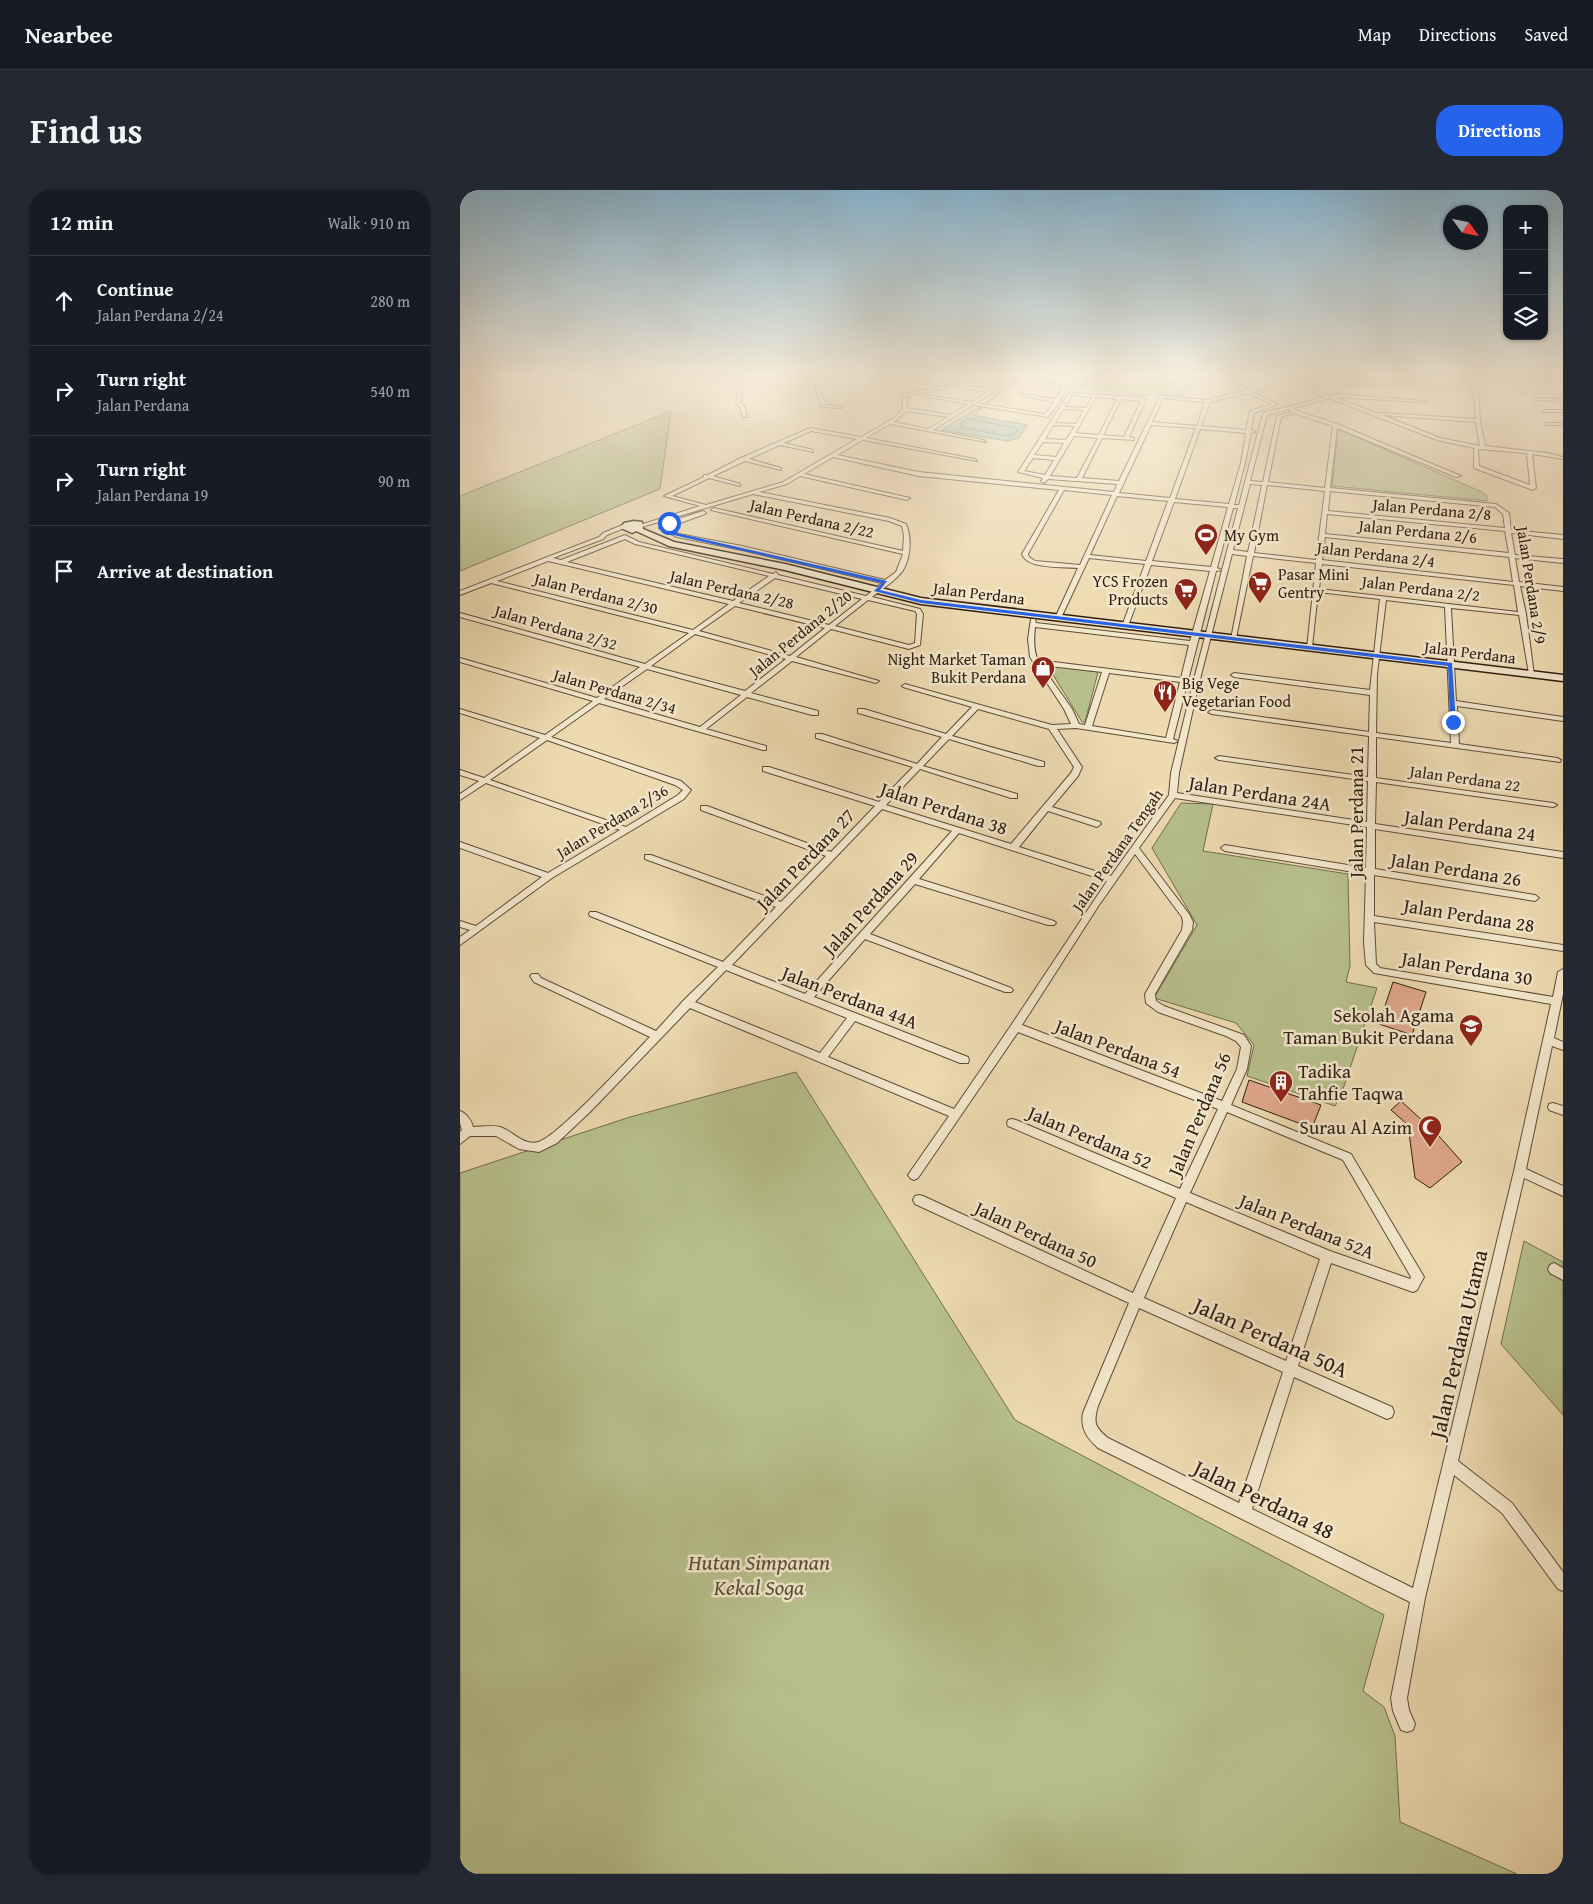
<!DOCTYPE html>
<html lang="en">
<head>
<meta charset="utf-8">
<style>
	:root { --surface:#171b24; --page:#242831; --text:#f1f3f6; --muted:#9ea1a6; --line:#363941; --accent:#2563eb }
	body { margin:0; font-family:"Gentium Book Plus",serif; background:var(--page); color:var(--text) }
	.controls { position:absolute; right:15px; top:15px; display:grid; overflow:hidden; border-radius:10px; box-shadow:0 1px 4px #0004 }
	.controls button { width:45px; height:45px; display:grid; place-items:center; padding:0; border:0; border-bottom:1px solid var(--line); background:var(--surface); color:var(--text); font:25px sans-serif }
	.compass { position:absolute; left:983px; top:15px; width:45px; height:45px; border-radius:50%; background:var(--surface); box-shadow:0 1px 4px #0004; rotate:123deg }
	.stop { position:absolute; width:15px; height:15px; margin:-11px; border:4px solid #2563eb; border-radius:50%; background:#fff }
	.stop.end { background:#2563eb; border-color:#fff; box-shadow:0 1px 5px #0008 }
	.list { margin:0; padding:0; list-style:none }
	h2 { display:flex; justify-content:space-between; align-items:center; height:65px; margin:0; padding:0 20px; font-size:21px }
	h2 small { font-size:16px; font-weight:400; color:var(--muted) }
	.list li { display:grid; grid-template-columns:32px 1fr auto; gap:15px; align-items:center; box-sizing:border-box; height:90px; padding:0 20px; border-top:1px solid var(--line) }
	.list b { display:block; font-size:19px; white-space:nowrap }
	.list p { margin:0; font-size:16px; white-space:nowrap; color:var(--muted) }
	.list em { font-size:16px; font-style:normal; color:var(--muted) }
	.icon { flex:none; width:28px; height:28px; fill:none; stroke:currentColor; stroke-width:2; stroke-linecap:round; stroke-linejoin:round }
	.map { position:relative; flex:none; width:1103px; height:1684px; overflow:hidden; border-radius:20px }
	header { display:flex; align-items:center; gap:30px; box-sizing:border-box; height:70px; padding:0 25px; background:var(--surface); border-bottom:1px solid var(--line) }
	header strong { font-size:24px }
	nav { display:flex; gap:28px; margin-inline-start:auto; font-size:18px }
	.intro { display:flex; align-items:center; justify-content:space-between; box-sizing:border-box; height:120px; padding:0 30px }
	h1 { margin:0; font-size:35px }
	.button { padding:12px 22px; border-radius:20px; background:var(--accent); color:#fff; font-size:18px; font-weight:700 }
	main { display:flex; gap:30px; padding:0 30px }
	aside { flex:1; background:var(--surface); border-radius:20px; box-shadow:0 1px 4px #0004 }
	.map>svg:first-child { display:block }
	.green { fill:#b7c08d; stroke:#726e4e }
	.water { fill:#99bab0; stroke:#6e7b70 }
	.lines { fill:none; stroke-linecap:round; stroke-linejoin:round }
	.shore { stroke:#636c60; stroke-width:1 }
	.stream { stroke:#6e7b70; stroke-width:2 }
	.building { fill:#e1a78d; stroke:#2d1d10 }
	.street-casing { stroke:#5d4c38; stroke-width:2 }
	.secondary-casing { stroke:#2d1d10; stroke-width:3 }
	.street { fill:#f3e7cc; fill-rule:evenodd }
	.secondary { fill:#f3e7cc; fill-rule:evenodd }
	.route { fill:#2563eb }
	.labels { text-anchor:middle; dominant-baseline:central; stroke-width:5; stroke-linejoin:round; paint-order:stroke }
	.far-street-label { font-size:16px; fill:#2d1d10; stroke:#f3e7cc }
	.far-poi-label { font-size:16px; fill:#2d1d10; stroke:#f3e7cc; text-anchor:start }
	.street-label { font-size:19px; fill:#2d1d10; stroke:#f3e7cc }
	.poi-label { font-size:19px; fill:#2d1d10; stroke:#f3e7cc; text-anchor:end }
	.near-street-label { font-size:22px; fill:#2d1d10; stroke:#f3e7cc }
	.near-park-label { font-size:22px; font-style:italic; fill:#564e36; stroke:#f3e7cc }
</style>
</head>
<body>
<header>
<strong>Nearbee</strong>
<nav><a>Map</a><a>Directions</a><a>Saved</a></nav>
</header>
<div class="intro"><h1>Find us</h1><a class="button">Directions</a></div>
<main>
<aside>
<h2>12 min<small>Walk · 910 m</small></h2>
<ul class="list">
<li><svg class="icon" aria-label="ahead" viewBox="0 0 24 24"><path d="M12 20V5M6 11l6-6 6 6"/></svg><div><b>Continue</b><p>Jalan Perdana 2/24</p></div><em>280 m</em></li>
<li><svg class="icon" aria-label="right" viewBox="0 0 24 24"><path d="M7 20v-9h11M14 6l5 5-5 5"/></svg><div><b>Turn right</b><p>Jalan Perdana</p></div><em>540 m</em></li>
<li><svg class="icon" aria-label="right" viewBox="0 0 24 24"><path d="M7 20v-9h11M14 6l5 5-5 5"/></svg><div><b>Turn right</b><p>Jalan Perdana 19</p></div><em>90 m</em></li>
<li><svg class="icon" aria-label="arrive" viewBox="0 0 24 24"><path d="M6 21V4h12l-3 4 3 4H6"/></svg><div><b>Arrive at destination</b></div></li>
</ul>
</aside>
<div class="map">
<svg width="1103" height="1684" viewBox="0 0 1103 1684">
	<rect width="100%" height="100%" fill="#eddab1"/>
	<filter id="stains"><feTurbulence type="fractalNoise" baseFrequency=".004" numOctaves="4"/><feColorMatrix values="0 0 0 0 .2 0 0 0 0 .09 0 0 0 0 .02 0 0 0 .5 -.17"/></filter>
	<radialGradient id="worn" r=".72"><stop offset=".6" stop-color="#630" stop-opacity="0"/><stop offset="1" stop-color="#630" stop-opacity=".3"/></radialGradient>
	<path class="green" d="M623,184H740L723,206L689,205L686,206L633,200L615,194Z
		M890,184H987L1003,201L884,195Z
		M211,221L200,299L0,381V306Z
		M878,239L1022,302L1027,306V311L872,296Z
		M587,475L638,482L625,532H622Z
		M721,613L753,614L743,661L888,684L890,776L886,792L917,798L880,908L875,916L787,886L794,855L776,833L694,808L737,735L692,658Z
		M336,882L555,1230L924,1425L903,1501L924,1517L935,1546L940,1632L1057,1684H0V983L170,927Z
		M1064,1051L1103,1072V1225L1041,1154Z"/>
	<path class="water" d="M518,218L521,219L513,225L567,235L559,248L547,251L481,240Z"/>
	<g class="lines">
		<path class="shore" d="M510,229L556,238L557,241L555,244L546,246L501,237V233Z"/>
		<path class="stream" d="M519,219L540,202L562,189"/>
	</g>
	<path class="building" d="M933,792L966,802L952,845L919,834Z
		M789,890L861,915L852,938L782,912Z
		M941,911L978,945L1002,972L970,998L955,988L948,935L931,920Z"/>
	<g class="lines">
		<g class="street-casing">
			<path id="street" d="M269,184H273L274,195L281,200L282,205L280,213L284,216L287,227H283L280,217L276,213L278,205L277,201L270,196Z
				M354,184H358L360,199L366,215L380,216L382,218L362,217L356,199Z
				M524,184L555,188L516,213L585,224L594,212L564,206L562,204L595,209L603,198L576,192L578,190L608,197L599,210L600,211L588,227L513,215L473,240L524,250L526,252L430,234L406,248L515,269L517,271L403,250L377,265L459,282L654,302L657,294L588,289L584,293L581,291L583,288L558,282L609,203L660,206L686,209L669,247L674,248V250L642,248L622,288L659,291L700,206L748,210L784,201L746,184H750L789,200L806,197V199L792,202L818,214L794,223L791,240L795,242L791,243L785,273L774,315H779L803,223L865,207C856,203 847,200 842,191L825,190L805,184L825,188L840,189L838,184H842C849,197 861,208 877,204L966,211L964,212L874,207L919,224L921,223L1016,229L1014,204L994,184H998L1018,204L1020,231L1025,256L1087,263L1103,267V269L1072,264L1076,298L1073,300L1014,278V258L977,250L869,208L833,218L837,221L877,234L1001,286L996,287L877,238L870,298L1036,314L1049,323L1051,340L1103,345V349L1051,343L1055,365L1103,369V373L1055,368L1059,392L1103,397V401L1060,396L1066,424L1074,485L1069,484L1059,425L991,418L996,511L1103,527V531L997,516L999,554L1097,568L1101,570L1100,572L916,547V588L1093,613L1097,615L1093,617L916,592L915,634L1103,662V668L915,639V679L1075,705L1079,708L1075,711L914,685V726L1103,755V761L914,732L916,774L920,778L1093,807L1098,782L1103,779V804L1094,848L1103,852V860L1092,856L1066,979L1103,996V1006L1064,988L998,1271L1052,1313L1103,1382V1401L1098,1399L1042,1323L994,1285L965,1408L947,1508L949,1520L955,1534L953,1540L947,1542L941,1540L933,1521L931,1508L950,1412L638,1258C627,1248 620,1238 623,1223L669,1113L455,1014L453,1010L455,1006L459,1005L463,1006L673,1103L716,1008L548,936L547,933L548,930L552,929L556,930L720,999L758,919L558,842L458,988L454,990L450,988L448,985L450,982L489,926L230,818L131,921L97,953L79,962L59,959L36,946H10L0,954V942L2,940L0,933V921C6,923 12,931 13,937C21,937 32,935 40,937C53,941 63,956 78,952C97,948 172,865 190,847L74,792L70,786L72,784H78L81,788L196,841L224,810L258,777L130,726L129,724L130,722H136L263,772L316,717L185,669V665H191L321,712L366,666L241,620V616H247L371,662L415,616L303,581V577H309L419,612L453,577L356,548V544H362L457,574L482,547L398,523V519H404L486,544L512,517L443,497L442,496L445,494L592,535L611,534L604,519L570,467L568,449L571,429H575L576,433L730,451L750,381L691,375L668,436L665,438L662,436L685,374L629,368L601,428L596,429L595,428L618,378C604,377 566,379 562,364L599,300L459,286L373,267L344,284L450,308L447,310L340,286L327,294L299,302L430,328L446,334C452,348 451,372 440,384C432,393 421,400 412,407L460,419L463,424L460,455L449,459L371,439L336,467L419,491L416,493L332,471L291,503L358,521V525H352L287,507L246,539L306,556V560H303L139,513L91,547L221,591L231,600L224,609L92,688L0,755V747L10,740L0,737V731L16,736L82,687L0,658V652L88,683L160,640L26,593L0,610V604L19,591L0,585V580L24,588L80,548L0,523V519L85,545L133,511L0,472V468L137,508L180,477L0,427V423L185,474L229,443L31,393L0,405V401L139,347L143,343L165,334L167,335V337L147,345L143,349L93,368L101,370L165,345L179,352L313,384L316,382L318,385L406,406L422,393L282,360L217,347L199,338L203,334L243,321L246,323L245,324L206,338L219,344L282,356L425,390L436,382L443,364L251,320L254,318L443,361L444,346L442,336L429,331L293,304L182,337L177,336L240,316L204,306L244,287V285H248L281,268L350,238L401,247L434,228L443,219L442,207L445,204L493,194ZM527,185L549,189L531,200L500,194ZM494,196L528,202L512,212L466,205L468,207L508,214L491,225L447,218L446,207L448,206ZM788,203L812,214L790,221L786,240L741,236L750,212ZM612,205L632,207L626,218L605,217ZM636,207L657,209L639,245L615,243ZM703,208L745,212L737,236L692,232ZM661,209L681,211L664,247L643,245ZM603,219L624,220L616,234L595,233ZM829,219L832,222L817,226L803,292L790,291L807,225ZM446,221L488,227L468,239L434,232ZM834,223L873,236L865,298L808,292L821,227ZM922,225L1016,232L1020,256L980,248ZM593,235L615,236L606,250L585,249ZM691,235L736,238L710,308L659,303ZM740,239L786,243L781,273L769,314L715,309ZM351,241L397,249L323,292L246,315L212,306L249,288L280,296V294L253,286L285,271L321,280V278L289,269L320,255L353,262V260L324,253ZM614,246L638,248L617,288L590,286ZM583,252L604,253L596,267L574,265ZM1018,259L1067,263L1070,295L1019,276ZM573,268L594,270L585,285L564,281ZM790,294L802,295L788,362L773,360ZM807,295L865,301L856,370L794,363ZM604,300L652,305L620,375L575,371L569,367L568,364ZM870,301L1035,317L1043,324L1045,338L868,321ZM657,306L708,311L686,371L630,365ZM714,312L768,317L751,377L692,371ZM773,318H778L731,501L711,583L709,605L651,686L559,657L588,621L637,637L641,634L640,632L592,617L618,586L622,577L597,539L616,538L714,553L718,551L713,549L756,381L762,380L757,378ZM867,324L1045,341L1049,363L865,344ZM865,347L1049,367L1053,392L862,370ZM165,349L175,354L309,386L273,411L107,372ZM772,364L787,366L771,449L776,448L793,366L856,373L847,458L852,457L858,402L920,409L910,500L774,483L771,485L774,487L910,505L909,542L752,520L748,522L752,524L909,546L908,587L759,566L755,568L759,570L908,591L907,632L717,603L719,583L737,501ZM88,371L101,374L269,414L233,440L37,391ZM862,374L1054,395L1058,422L859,399ZM315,388L402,409L369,435L279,413ZM408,410L455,421L457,424L455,453L449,455L375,436ZM926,410L985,417L991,553L916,543L917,484ZM275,416L365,438L330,466L239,441ZM575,437L729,455L721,488L578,470C573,461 574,447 575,437ZM235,444L326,469L285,501L191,476ZM581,475L642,482L625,535L619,534L612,519ZM187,479L281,505L240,537L144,509ZM649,483L720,492L706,548L632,536ZM518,519L589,539L614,577L611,583L551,654L426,615L460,579L551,608H557V604L463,576L489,549L578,576H584V572L492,546ZM87,550L215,595L223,600L218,605L166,637L30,590ZM715,608L907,637L906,678L765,655L761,658L765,661L906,684L904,753L906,775L914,783L1091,814L1054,981L953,1398L792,1319L834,1187L927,1229L932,1227L934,1222L932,1217L838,1176L871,1073L953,1102L957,1100L964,1087L891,964L771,915L787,879L791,856L784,845L704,816L696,811L695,804L732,740L733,732L729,724L679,658ZM422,619L492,641L345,804L272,775ZM499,643L647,691L552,834L494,919L368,867L395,831L500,873H508L509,870L508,867L354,807L405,749L545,802H551L553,800L551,798L410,744L455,694L588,735H594L596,733L594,731L459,689ZM675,664L722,727L723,732L722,740L685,804L686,813L698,822L766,846L776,851L781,857L777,879L762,911L562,835L639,715ZM266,780L387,828L360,863L235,812ZM767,922L883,970L951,1087L950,1089L870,1061L730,1003ZM726,1012L860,1069L826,1171L684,1108ZM679,1118L823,1182L779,1313L648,1248C635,1237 633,1233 638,1216Z
				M1038,184H1042L1050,190H1103V192H1052L1067,204L1065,206Z
				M1076,208L1103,209V211L1074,210Z
				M1084,220H1103V222H1082Z
				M1087,233H1103V235H1085Z
				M1093,913L1103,916V925L1089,920L1088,917L1089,914Z
				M1094,1073L1103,1078V1090L1090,1083L1088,1079L1090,1075Z"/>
		</g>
		<g class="secondary-casing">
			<path id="secondary" d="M174,331L182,332L183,339L214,352L325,374L461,408L1103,485V491L461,414L325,380L209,356L176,341L172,343L161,338L164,333Z"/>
		</g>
		<use href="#street" class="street"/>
		<use href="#secondary" class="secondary"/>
	</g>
	<linearGradient id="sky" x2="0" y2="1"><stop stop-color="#88b6d2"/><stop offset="0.44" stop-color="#f7eedc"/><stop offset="1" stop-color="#f7eedc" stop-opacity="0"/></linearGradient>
	<rect width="1103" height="419" fill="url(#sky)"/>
	<path class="route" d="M209,332L211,333L205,338L212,342L427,391L420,400L461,410L992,473L996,532L993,533L990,532L988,476L461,413L414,401L422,393L209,344L199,338Z"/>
	<defs>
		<g id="stadium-pin" transform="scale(1.25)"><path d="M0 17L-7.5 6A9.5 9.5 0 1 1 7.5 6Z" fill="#8f2418" stroke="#f3e7cc"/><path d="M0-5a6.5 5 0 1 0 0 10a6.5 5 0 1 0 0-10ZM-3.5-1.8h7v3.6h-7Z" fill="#fff"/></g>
		<g id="supermarket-pin" transform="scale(1.25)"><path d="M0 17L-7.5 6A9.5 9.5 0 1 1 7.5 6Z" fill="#8f2418" stroke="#f3e7cc"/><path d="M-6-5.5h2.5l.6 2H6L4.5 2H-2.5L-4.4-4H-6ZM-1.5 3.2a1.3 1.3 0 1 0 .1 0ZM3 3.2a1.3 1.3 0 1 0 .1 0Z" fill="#fff"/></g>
		<g id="shop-pin" transform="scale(1.25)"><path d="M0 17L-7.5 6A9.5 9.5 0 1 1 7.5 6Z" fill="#8f2418" stroke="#f3e7cc"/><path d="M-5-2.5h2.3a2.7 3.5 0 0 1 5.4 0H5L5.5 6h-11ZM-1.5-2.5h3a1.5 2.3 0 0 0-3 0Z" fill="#fff"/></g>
		<g id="restaurant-pin" transform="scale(1.25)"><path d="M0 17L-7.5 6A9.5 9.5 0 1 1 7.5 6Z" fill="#8f2418" stroke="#f3e7cc"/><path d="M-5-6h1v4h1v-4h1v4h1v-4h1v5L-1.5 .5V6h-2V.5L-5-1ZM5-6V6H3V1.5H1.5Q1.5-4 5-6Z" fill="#fff"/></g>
		<g id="school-pin" transform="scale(1.25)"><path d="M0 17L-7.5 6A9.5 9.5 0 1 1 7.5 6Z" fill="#8f2418" stroke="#f3e7cc"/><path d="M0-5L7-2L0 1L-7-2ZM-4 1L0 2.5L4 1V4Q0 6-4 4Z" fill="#fff"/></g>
		<g id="building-pin" transform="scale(1.25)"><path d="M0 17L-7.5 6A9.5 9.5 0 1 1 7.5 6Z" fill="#8f2418" stroke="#f3e7cc"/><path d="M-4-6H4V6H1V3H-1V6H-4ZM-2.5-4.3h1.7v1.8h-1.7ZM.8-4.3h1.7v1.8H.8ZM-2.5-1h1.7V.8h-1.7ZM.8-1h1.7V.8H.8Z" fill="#fff"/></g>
		<g id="mosque-pin" transform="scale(1.25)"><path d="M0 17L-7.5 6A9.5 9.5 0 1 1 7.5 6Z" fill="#8f2418" stroke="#f3e7cc"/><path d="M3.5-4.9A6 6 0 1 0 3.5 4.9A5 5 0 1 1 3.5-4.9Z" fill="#fff"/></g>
	</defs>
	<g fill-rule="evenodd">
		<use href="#stadium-pin" x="746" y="345"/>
		<use href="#supermarket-pin" x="800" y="393"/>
		<use href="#supermarket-pin" x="726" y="400"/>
		<use href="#shop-pin" x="583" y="478"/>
		<use href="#restaurant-pin" x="705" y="502"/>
		<use href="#school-pin" x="1011" y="836"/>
		<use href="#building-pin" x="821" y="892"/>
		<use href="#mosque-pin" x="970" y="937"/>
	</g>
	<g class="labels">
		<g class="far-street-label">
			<text transform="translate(972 319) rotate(5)">Jalan Perdana 2/8</text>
			<text transform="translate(352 328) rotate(13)">Jalan Perdana 2/22</text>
			<text transform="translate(958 341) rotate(6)">Jalan Perdana 2/6</text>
			<text transform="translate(916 364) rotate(7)">Jalan Perdana 2/4</text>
			<text transform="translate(1072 395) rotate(81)">Jalan Perdana 2/9</text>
			<text transform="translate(961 398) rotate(7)">Jalan Perdana 2/2</text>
			<text transform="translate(272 399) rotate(13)">Jalan Perdana 2/28</text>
			<text transform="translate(136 403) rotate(14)">Jalan Perdana 2/30</text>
			<text transform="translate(519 403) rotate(7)">Jalan Perdana</text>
			<text transform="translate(96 437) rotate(16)">Jalan Perdana 2/32</text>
			<text transform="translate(340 443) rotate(-39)">Jalan Perdana 2/20</text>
			<text transform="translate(1010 462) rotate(7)">Jalan Perdana</text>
			<text transform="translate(155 501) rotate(16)">Jalan Perdana 2/34</text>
			<text transform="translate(1005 588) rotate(8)">Jalan Perdana 22</text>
			<text transform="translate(152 631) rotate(-31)">Jalan Perdana 2/36</text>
			<text transform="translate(657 660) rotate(-55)">Jalan Perdana Tengah</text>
		</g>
		<g class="far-poi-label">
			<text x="764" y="345">My Gym</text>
			<text x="818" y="384">Pasar Mini<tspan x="818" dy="18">Gentry</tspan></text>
			<text x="708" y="391" text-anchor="end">YCS Frozen<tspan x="708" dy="18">Products</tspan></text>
			<text x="566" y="469" text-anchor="end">Night Market Taman<tspan x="566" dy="18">Bukit Perdana</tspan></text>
			<text x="722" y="493">Big Vege<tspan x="722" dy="18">Vegetarian Food</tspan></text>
		</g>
		<g class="street-label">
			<text transform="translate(800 603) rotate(9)">Jalan Perdana 24A</text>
			<text transform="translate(484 618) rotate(18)">Jalan Perdana 38</text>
			<text transform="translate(896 622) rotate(-90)">Jalan Perdana 21</text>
			<text transform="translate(1010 635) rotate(8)">Jalan Perdana 24</text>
			<text transform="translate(345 669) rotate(-46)">Jalan Perdana 27</text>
			<text transform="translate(996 679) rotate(9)">Jalan Perdana 26</text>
			<text transform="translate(410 713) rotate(-48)">Jalan Perdana 29</text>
			<text transform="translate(1009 725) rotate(9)">Jalan Perdana 28</text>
			<text transform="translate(1007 778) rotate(9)">Jalan Perdana 30</text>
			<text transform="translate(390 807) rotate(21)">Jalan Perdana 44A</text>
			<text transform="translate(658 858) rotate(21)">Jalan Perdana 54</text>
			<text transform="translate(739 924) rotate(-67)">Jalan Perdana 56</text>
			<text transform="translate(630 947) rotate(23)">Jalan Perdana 52</text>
			<text transform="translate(847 1036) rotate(22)">Jalan Perdana 52A</text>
			<text transform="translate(576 1044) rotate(25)">Jalan Perdana 50</text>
		</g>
		<g class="poi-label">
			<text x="994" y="825">Sekolah Agama<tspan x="994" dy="22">Taman Bukit Perdana</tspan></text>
			<text x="838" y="881" text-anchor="start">Tadika<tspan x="838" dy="22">Tahfie Taqwa</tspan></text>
			<text x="952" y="937">Surau Al Azim</text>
		</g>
		<g class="near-street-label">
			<text transform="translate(811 1147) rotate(24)">Jalan Perdana 50A</text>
			<text transform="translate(998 1154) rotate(-77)">Jalan Perdana Utama</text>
			<text transform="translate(804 1309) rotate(26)">Jalan Perdana 48</text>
		</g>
		<g class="near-park-label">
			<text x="299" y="1372">Hutan Simpanan<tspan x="299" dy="25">Kekal Soga</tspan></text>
		</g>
	</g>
	<rect width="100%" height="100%" filter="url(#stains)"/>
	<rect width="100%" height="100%" fill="url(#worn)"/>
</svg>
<div class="controls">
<button>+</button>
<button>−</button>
<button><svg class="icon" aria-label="layers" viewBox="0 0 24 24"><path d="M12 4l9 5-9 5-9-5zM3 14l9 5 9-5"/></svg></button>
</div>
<svg class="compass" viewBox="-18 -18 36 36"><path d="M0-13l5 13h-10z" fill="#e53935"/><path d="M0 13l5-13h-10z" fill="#9ea1a6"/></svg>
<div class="stop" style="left:209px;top:333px"></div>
<div class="stop end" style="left:993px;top:532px"></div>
</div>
</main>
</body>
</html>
